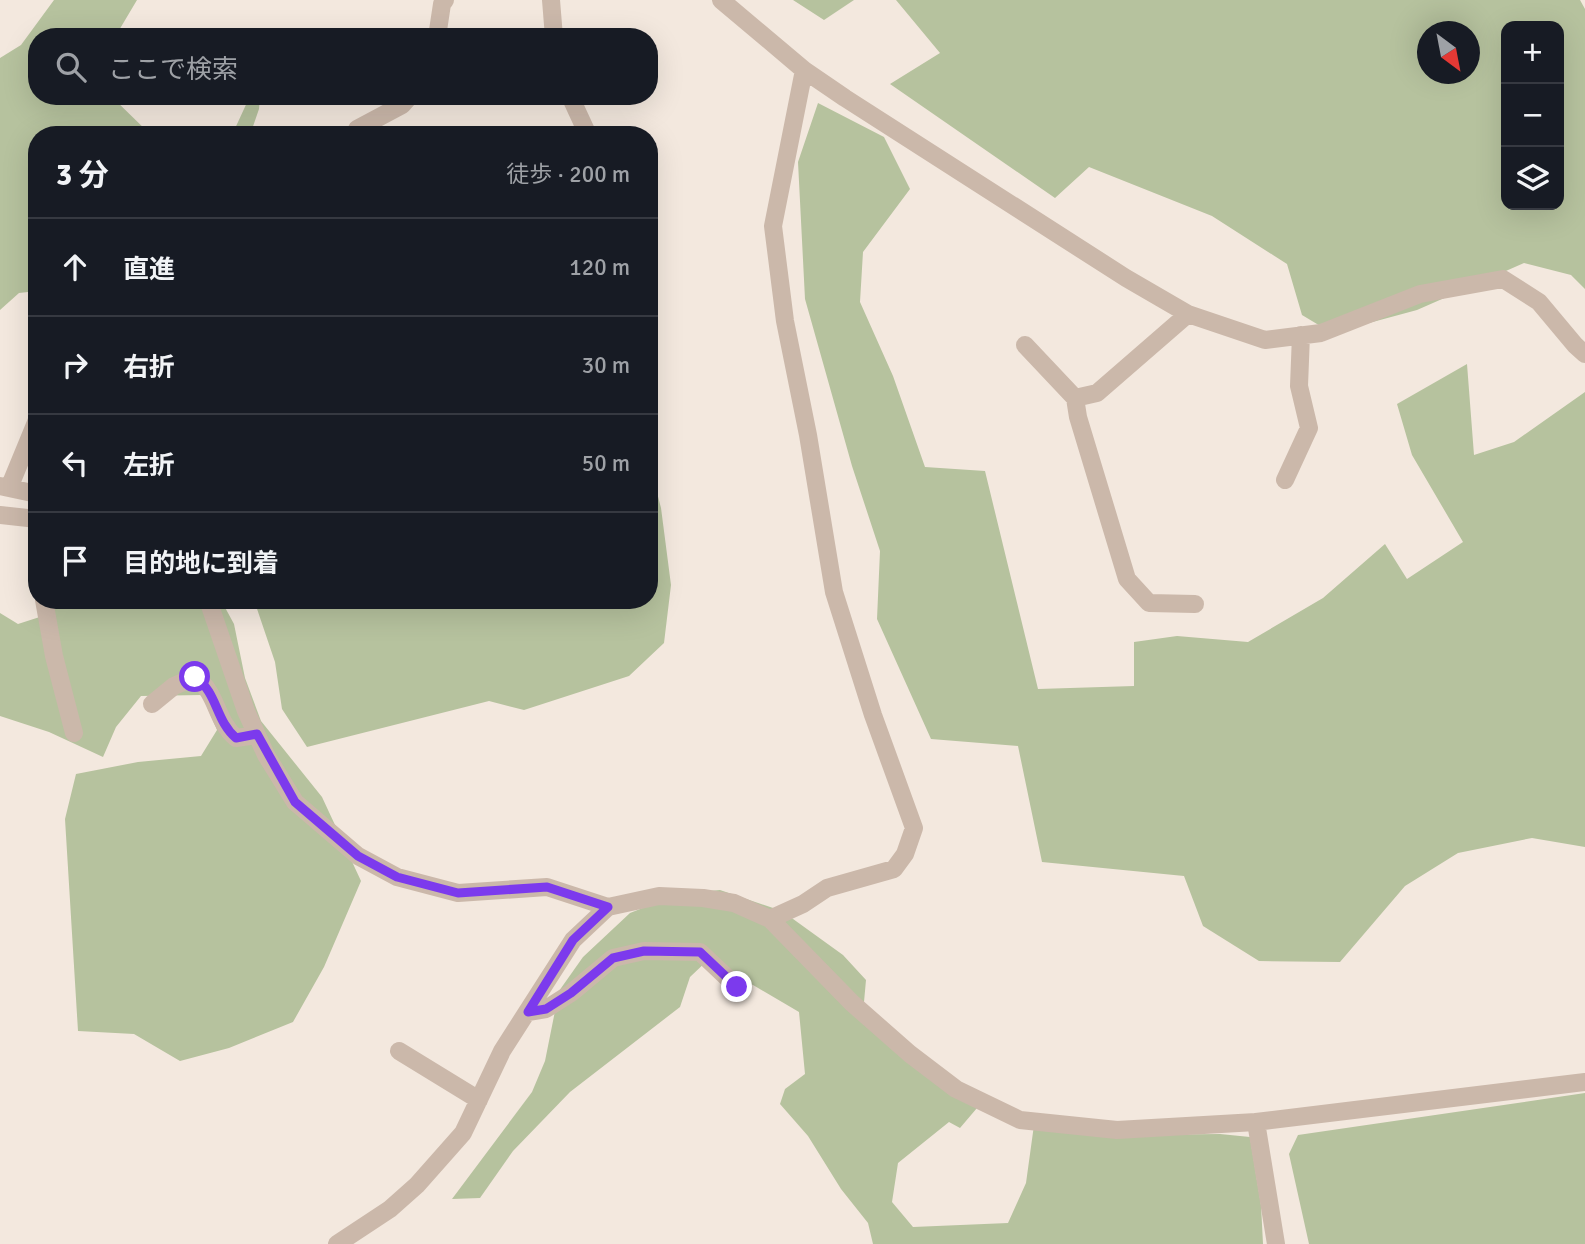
<!DOCTYPE html>
<html lang="ja">
<head>
<meta charset="utf-8">
<style>
	:root { --surface:#171b24; --page:#242831; --text:#f1f3f6; --muted:#9ea1a6; --line:#363941 }
	body { margin:0; font-family:Signika,"Noto Sans JP",sans-serif; background:var(--page); color:var(--text) }
	.controls { position:absolute; right:21px; top:21px; display:grid; overflow:hidden; border-radius:14px; box-shadow:0 7px 28px #0002 }
	.controls button { width:63px; height:63px; display:grid; place-items:center; padding:0; border:0; border-bottom:2px solid var(--line); background:var(--surface); color:var(--text); font:35px sans-serif }
	.compass { position:absolute; left:1417px; top:21px; width:63px; height:63px; border-radius:50%; background:var(--surface); box-shadow:0 7px 28px #0002; rotate:148deg }
	.stop { position:absolute; width:21px; height:21px; margin:-16px; border:5px solid #7c3aed; border-radius:50%; background:#fff }
	.stop.end { background:#7c3aed; border-color:#fff; box-shadow:0 2px 7px #0008 }
	.list { margin:0; padding:0; list-style:none }
	h2 { display:flex; justify-content:space-between; align-items:center; height:91px; margin:0; padding:0 28px; font-size:30px }
	h2 small { font-size:23px; font-weight:400; color:var(--muted) }
	.list li { display:grid; grid-template-columns:46px 1fr auto; gap:21px; align-items:center; box-sizing:border-box; height:98px; padding:0 28px; border-top:2px solid var(--line) }
	.list b { display:block; font-size:26px; white-space:nowrap }
	.list em { font-size:23px; font-style:normal; color:var(--muted) }
	.icon { flex:none; width:38px; height:38px; fill:none; stroke:currentColor; stroke-width:2; stroke-linecap:round; stroke-linejoin:round }
	.map { position:relative; flex:none; width:1585px; height:1244px; overflow:hidden }
	.search { position:absolute; background:var(--surface); box-shadow:0 7px 28px #0002; left:28px; top:28px; width:630px; height:77px; display:flex; align-items:center; gap:18px; box-sizing:border-box; padding:0 24px; border-radius:28px; color:var(--muted); font-size:26px }
	.panel { position:absolute; background:var(--surface); box-shadow:0 7px 28px #0002; left:28px; top:126px; width:630px; height:483px; border-radius:28px }
	.map>svg:first-child { display:block }
	.green { fill:#b6c29e; fill-rule:evenodd }
	.lines { fill:none; stroke-linecap:round; stroke-linejoin:round }
	.minor { stroke:#cbb8aa; stroke-width:18 }
	.route { stroke:#7c3aed; stroke-width:9 }
</style>
</head>
<body>
<div class="map">
<svg width="1585" height="1244" viewBox="0 0 1585 1244">
	<rect width="100%" height="100%" fill="#f3e8de"/>
	<path class="green" d="M54,0H137L115,37H37V96H111L151,135H37V291L19,293L0,310V58L21,45Z
		M793,0H854L824,20Z
		M896,0H1580L1585,9V289L1571,275L1524,263L1417,310L1332,333L1302,315L1287,264L1212,216L1089,167L1055,198L890,84L940,53ZM1506,26H1559V205H1506ZM1428,32H1470V74H1428Z
		M250,96H260L259,109L250,135H232Z
		M818,103L884,137L910,189L863,252L860,302L893,376L925,467L985,471L1038,689L1134,686V642L1177,636L1248,642L1323,598L1385,544L1407,579L1463,542L1412,455L1397,404L1467,364L1474,455L1514,442L1585,392V847L1532,838L1458,853L1405,886L1340,962L1259,961L1203,926L1184,876L1042,862L1018,746L931,739L877,619L880,551L852,466L805,299L798,162Z
		M654,481L661,508L671,585L664,643L629,676L524,710L489,701L307,747L282,709L275,662L254,600H649V482Z
		M48,600H221L234,624L245,678L261,721L322,797L361,881L324,967L293,1022L229,1048L180,1061L134,1034L78,1031L65,819L76,774L138,762L201,756L217,730L202,695L141,696L116,727L103,757L49,732L0,716V613L18,624L49,614Z
		M720,890L782,911L843,955L866,980L863,1013L977,1108L960,1128L949,1122L898,1163L892,1202L913,1227L1008,1223L1026,1183L1034,1125L1131,1135L1220,1134L1250,1137L1261,1205L1263,1244H873L868,1223L841,1189L808,1136L780,1104L785,1089L805,1074L799,1012L709,959L690,977L680,1007L570,1092L513,1151L480,1198L452,1199L532,1092L545,1061L559,991L583,957L630,913L678,894Z
		M1585,1093V1244H1309L1289,1154L1298,1135Z"/>
	<g class="lines">
		<path class="minor" d="M551,0L554,37
			M721,0L804,70L845,98L1126,278L1188,314L1265,340L1321,333L1420,294L1503,279L1539,302L1575,345L1585,354
			M437,37L442,4L445,0
			M570,96L588,135
			M355,135L357,129L402,105L410,96
			M1025,345L1075,398L1097,393L1188,314
			M1075,398L1078,417L1127,579L1149,603L1195,604
			M1285,480L1309,428L1299,386L1301,335
			M0,486L37,494
			M9,488L37,420
			M0,515L37,519
			M44,600L54,656L74,733
			M208,600L246,711L266,755L295,802L358,856L397,877L458,893L547,887L608,907
			M152,704L174,686L195,677C218,693 215,720 236,738L257,735
			M770,919L803,904L827,888L894,869L905,854L914,828L873,715L834,592L808,435L785,321L773,226L804,70
			M528,1012L546,1009L571,993L613,958L644,951L700,952L737,987
			M399,1051L479,1100
			M1256,1122L1276,1244
			M337,1244L390,1209L417,1185L463,1133L502,1051L573,940L608,907L659,896L703,898L734,903L770,919L852,1003L910,1054L956,1089L1020,1120L1117,1130L1256,1122L1585,1082"/>
	</g>
	<g class="lines">
		<path class="route" d="M195,677C218,693 215,720 236,738L257,734L295,802L358,856L397,877L458,893L547,887L608,907L573,940L528,1012L546,1009L571,993L613,958L644,951L700,952L737,987"/>
	</g>
</svg>
<div class="controls">
<button>+</button>
<button>−</button>
<button><svg class="icon" aria-label="layers" viewBox="0 0 24 24"><path d="M12 4l9 5-9 5-9-5zM3 14l9 5 9-5"/></svg></button>
</div>
<svg class="compass" viewBox="-18 -18 36 36"><path d="M0-13l5 13h-10z" fill="#e53935"/><path d="M0 13l5-13h-10z" fill="#9ea1a6"/></svg>
<div class="stop" style="left:195px;top:677px"></div>
<div class="stop end" style="left:737px;top:987px"></div>
<div class="search"><svg class="icon" aria-label="search" viewBox="0 0 24 24"><circle cx="10" cy="10" r="6"/><path d="M15 15l6 6"/></svg>ここで検索</div>
<section class="panel">
<h2>3 分<small>徒歩 · 200 m</small></h2>
<ul class="list">
<li><svg class="icon" aria-label="ahead" viewBox="0 0 24 24"><path d="M12 20V5M6 11l6-6 6 6"/></svg><div><b>直進</b></div><em>120 m</em></li>
<li><svg class="icon" aria-label="right" viewBox="0 0 24 24"><path d="M7 20v-9h11M14 6l5 5-5 5"/></svg><div><b>右折</b></div><em>30 m</em></li>
<li><svg class="icon" aria-label="left" viewBox="0 0 24 24"><path d="M17 20v-9H6M10 6l-5 5 5 5"/></svg><div><b>左折</b></div><em>50 m</em></li>
<li><svg class="icon" aria-label="arrive" viewBox="0 0 24 24"><path d="M6 21V4h12l-3 4 3 4H6"/></svg><div><b>目的地に到着</b></div></li>
</ul>
</section>
</div>
</body>
</html>
